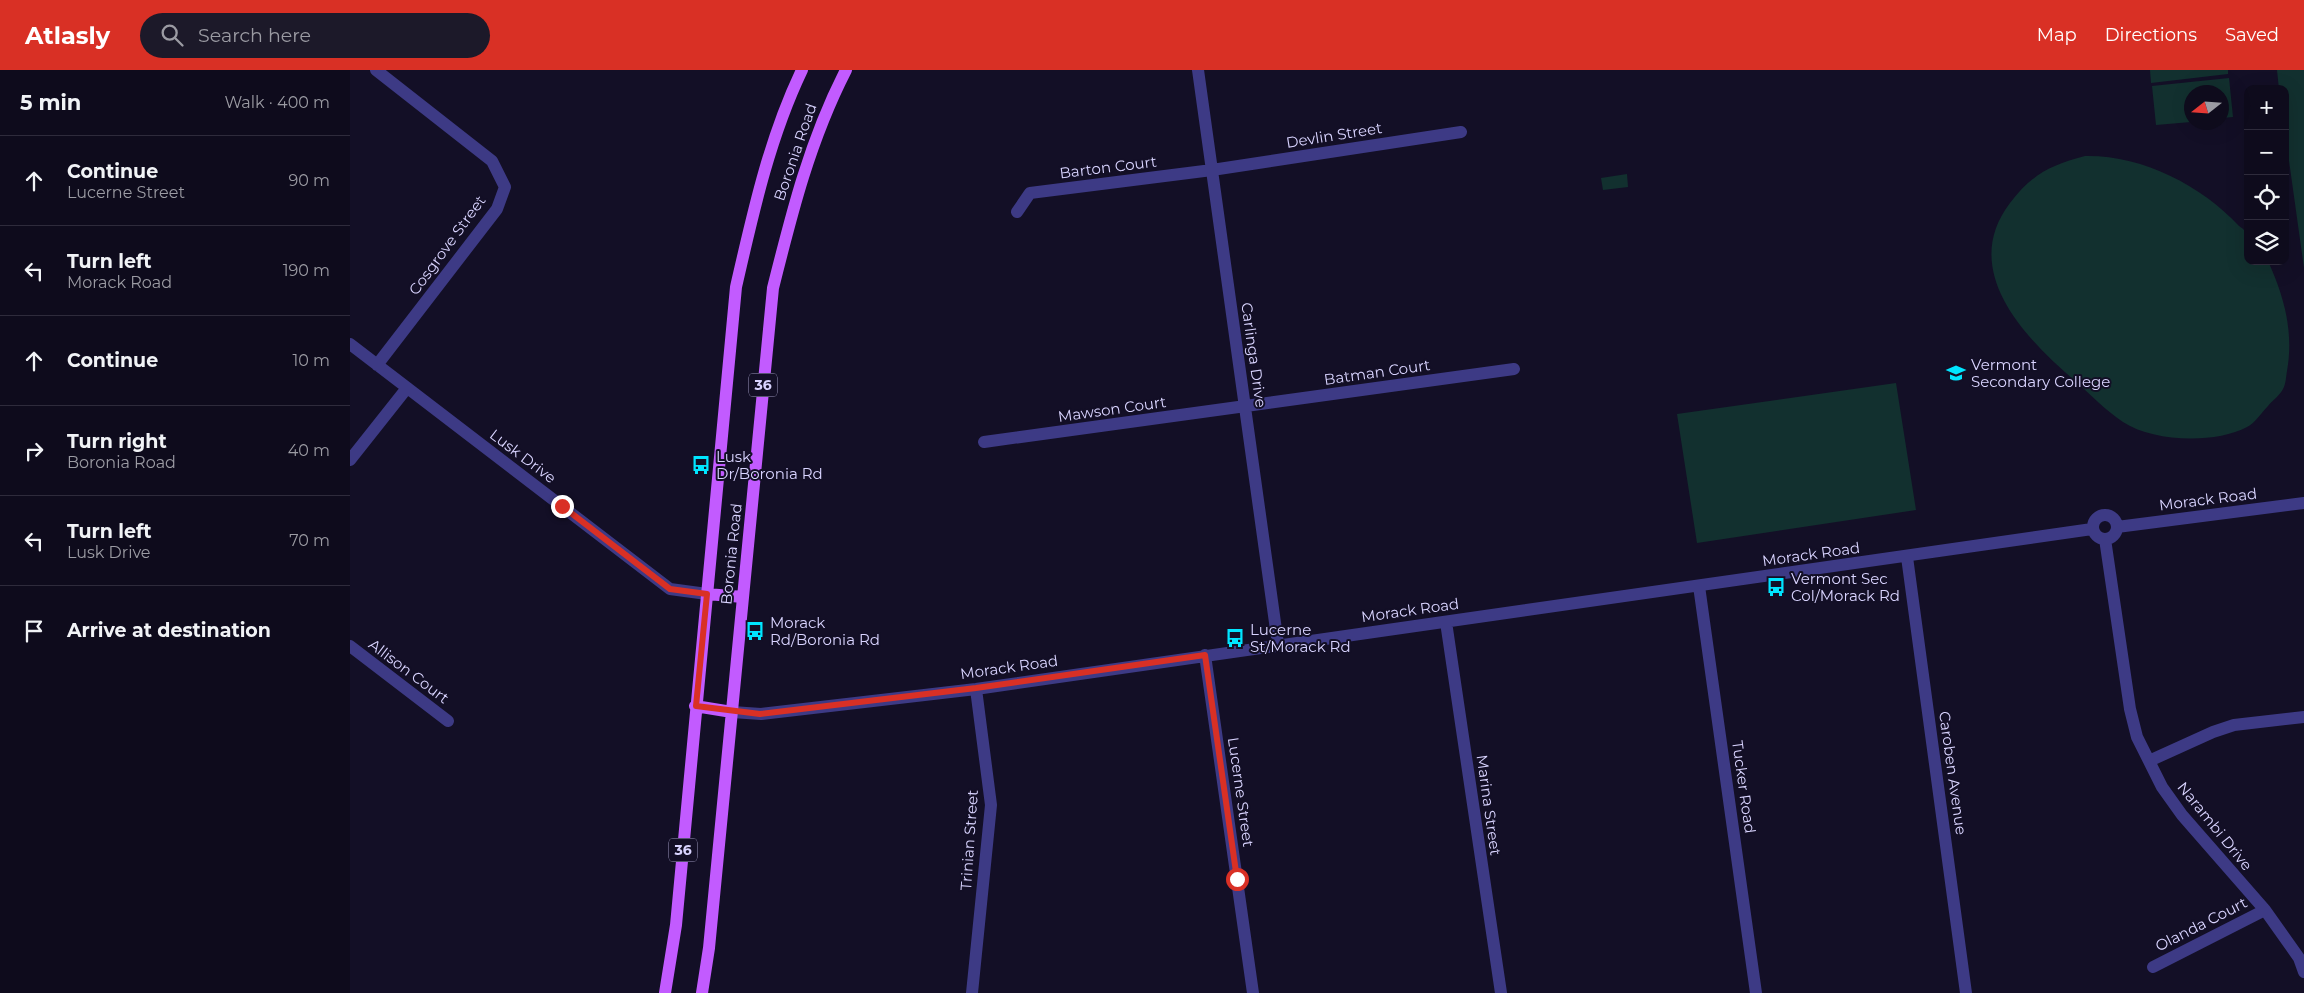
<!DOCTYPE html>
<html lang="en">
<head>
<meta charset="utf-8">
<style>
	:root { --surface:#0e0b1c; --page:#1c1929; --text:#f1f3f6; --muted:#9b9ba3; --line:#2e2b3b; --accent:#d93025 }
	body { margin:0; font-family:Montserrat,sans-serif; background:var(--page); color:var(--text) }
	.controls { position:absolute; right:15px; top:15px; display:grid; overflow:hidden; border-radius:10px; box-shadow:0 5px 20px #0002 }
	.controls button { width:45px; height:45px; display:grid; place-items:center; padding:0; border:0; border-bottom:1px solid var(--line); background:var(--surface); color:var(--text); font:25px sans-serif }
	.compass { position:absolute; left:1834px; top:15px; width:45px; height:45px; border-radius:50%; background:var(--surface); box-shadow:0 5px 20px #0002; rotate:253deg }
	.stop { position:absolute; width:15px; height:15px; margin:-11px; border:4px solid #d93025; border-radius:50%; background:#fff }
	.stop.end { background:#d93025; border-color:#fff; box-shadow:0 1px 5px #0008 }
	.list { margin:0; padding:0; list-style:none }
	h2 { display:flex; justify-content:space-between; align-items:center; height:65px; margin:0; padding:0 20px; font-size:21px }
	h2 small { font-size:16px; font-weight:400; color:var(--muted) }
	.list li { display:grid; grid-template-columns:32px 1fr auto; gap:15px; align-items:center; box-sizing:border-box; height:90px; padding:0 20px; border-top:1px solid var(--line) }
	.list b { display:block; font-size:19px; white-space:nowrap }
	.list p { margin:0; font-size:16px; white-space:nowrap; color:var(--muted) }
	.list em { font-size:16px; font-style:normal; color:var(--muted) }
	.icon { flex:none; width:28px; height:28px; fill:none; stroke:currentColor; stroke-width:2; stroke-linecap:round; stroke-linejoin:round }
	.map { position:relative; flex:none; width:1954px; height:923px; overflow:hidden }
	header { display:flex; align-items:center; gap:30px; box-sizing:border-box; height:70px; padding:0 25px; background:var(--accent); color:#fff }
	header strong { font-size:24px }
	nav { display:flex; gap:28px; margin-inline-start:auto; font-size:18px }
	.search { width:350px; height:45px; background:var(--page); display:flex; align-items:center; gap:12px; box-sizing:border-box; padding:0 18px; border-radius:28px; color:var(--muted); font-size:19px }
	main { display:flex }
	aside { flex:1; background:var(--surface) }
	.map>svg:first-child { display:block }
	.green { fill:#12302f }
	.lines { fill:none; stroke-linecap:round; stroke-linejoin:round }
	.minor { stroke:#3d3a85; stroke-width:12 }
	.major { stroke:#c25bff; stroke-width:12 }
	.route { stroke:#d93025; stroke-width:6 }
	.labels { text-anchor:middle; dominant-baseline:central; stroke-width:4; stroke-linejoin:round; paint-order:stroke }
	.shield { fill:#130f26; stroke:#9e99be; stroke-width:1 }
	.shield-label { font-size:14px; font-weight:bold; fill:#d9d4ff }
	.street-label { font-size:15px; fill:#d9d4ff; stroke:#130f26 }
	.poi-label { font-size:15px; fill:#d9d4ff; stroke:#130f26; text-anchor:start }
</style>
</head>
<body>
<header>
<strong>Atlasly</strong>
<div class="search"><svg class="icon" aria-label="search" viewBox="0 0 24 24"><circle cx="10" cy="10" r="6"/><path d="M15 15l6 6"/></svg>Search here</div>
<nav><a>Map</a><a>Directions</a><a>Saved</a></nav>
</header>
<main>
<aside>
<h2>5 min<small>Walk · 400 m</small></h2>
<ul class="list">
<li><svg class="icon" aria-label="ahead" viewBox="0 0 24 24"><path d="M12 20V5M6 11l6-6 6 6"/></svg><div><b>Continue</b><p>Lucerne Street</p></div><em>90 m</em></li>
<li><svg class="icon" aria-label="left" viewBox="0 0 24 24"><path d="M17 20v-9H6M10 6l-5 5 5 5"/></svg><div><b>Turn left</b><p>Morack Road</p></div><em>190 m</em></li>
<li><svg class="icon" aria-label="ahead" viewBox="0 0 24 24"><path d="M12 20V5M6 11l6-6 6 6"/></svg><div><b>Continue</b></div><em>10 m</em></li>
<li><svg class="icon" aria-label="right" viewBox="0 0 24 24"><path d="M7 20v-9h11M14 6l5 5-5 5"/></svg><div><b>Turn right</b><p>Boronia Road</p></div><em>40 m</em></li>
<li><svg class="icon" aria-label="left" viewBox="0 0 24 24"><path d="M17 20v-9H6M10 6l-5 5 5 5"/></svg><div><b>Turn left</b><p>Lusk Drive</p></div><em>70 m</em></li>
<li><svg class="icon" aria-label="arrive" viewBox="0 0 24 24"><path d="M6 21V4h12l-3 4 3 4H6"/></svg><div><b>Arrive at destination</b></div></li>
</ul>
</aside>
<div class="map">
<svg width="1954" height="923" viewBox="0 0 1954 923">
	<rect width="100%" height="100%" fill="#130f26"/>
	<path class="green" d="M1800,0H1878V4L1801,13Z
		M1927,0H1954V198L1935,62V19H1929Z
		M1879,8L1883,47L1872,48V22H1842L1841,52L1806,55L1802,16Z
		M1735,86C1792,85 1851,115 1889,156C1892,158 1896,161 1897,164C1900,171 1898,184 1898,191H1918C1934,226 1944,262 1937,301C1936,306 1936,314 1933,319C1930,325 1922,331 1918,336C1912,342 1905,353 1897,357C1865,374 1803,372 1773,352C1755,340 1740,324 1724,310C1674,267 1609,200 1660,133C1682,104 1701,95 1735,86Z
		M1277,104L1278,117L1253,120L1251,108Z
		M1546,313L1566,440L1347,473L1327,344Z"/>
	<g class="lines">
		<path class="minor" d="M26,0L142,91L155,117L147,139L27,295
			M848,0L928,574
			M667,142L680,123L862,100L1111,62
			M0,274L320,519L357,524
			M634,372L1164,299
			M0,390L57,318
			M1743 457a12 12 0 1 1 24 0a12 12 0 1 1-24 0Z
			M1767,457L1954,433
			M1755,469L1780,639L1787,667L1812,717L1832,745L1915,840L1949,888L1954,902
			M1557,487L1616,923
			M1349,516L1406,923
			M1096,552L1151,923
			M0,576L98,651
			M855,585L903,923
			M382,642L411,644L626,619L1742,459
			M1799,691L1863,662L1884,655L1954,647
			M1803,897L1915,840
			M622,923L641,735L626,619"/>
		<path class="major" d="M357,524L393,527
			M345,636L382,642
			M315,923L326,855L386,217C403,143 419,69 452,0
			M352,923L359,878L423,218C442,142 460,70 496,0"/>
	</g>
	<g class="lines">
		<path class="route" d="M212,436L320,519L357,524L346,636L410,644L626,618L855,585L887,809"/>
	</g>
	<defs>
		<g id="school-bare" transform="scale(1.5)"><path d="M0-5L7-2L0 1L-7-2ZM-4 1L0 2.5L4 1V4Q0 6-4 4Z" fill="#00e5ff" stroke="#130f26" stroke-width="2.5" paint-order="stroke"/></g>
		<g id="bus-bare" transform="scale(1.5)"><path d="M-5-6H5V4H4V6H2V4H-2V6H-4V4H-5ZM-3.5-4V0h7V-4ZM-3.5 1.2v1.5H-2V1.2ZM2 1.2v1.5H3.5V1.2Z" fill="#00e5ff" stroke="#130f26" stroke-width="2.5" paint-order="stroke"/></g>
	</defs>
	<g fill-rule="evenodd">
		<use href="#school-bare" x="1606" y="303"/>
		<use href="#bus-bare" x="351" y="395"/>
		<use href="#bus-bare" x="1426" y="517"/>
		<use href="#bus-bare" x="405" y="561"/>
		<use href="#bus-bare" x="885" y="568"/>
	</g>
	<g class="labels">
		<g class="shield">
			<rect x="399" y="303.5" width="28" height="23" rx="4"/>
			<rect x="319" y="768.5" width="28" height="23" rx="4"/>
		</g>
		<g class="shield-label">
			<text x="413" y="315">36</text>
			<text x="333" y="780">36</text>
		</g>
		<g class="street-label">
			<text transform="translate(984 65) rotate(-9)">Devlin Street</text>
			<text transform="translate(445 82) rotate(-71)">Boronia Road</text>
			<text transform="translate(758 97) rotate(-7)">Barton Court</text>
			<text transform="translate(97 175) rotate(-54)">Cosgrove Street</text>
			<text transform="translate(904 285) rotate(82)">Carlinga Drive</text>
			<text transform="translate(1027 302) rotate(-8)">Batman Court</text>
			<text transform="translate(762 339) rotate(-8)">Mawson Court</text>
			<text transform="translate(173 386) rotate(37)">Lusk Drive</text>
			<text transform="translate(1858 429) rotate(-7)">Morack Road</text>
			<text transform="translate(381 484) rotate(-84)">Boronia Road</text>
			<text transform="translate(1461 484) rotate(-8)">Morack Road</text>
			<text transform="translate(1060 540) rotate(-8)">Morack Road</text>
			<text transform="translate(659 597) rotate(-8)">Morack Road</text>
			<text transform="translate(59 601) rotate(37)">Allison Court</text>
			<text transform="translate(1603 703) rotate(82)">Caroben Avenue</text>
			<text transform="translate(1394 717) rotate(82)">Tucker Road</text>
			<text transform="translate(891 722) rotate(82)">Lucerne Street</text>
			<text transform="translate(1139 735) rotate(82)">Marina Street</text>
			<text transform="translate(1865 756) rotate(51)">Narambi Drive</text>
			<text transform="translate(619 770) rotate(-86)">Trinian Street</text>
			<text transform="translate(1851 854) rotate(-27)">Olanda Court</text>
		</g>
		<g class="poi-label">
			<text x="1621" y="294">Vermont<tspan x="1621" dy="17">Secondary College</tspan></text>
			<text x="366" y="386">Lusk<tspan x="366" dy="17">Dr/Boronia Rd</tspan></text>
			<text x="1441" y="508">Vermont Sec<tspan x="1441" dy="17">Col/Morack Rd</tspan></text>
			<text x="420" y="552">Morack<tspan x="420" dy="17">Rd/Boronia Rd</tspan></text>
			<text x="900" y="559">Lucerne<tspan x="900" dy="17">St/Morack Rd</tspan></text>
		</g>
	</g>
</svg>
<div class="controls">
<button>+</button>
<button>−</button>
<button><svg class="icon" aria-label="locate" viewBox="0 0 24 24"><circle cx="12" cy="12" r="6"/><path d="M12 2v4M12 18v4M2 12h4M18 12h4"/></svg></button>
<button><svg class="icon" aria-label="layers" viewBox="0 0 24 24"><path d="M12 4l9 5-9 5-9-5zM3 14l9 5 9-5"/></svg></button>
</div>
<svg class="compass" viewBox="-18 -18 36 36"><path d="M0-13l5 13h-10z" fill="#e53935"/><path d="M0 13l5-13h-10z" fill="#9b9ba3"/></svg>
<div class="stop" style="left:887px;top:809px"></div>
<div class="stop end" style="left:212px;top:436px"></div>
</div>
</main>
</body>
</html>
